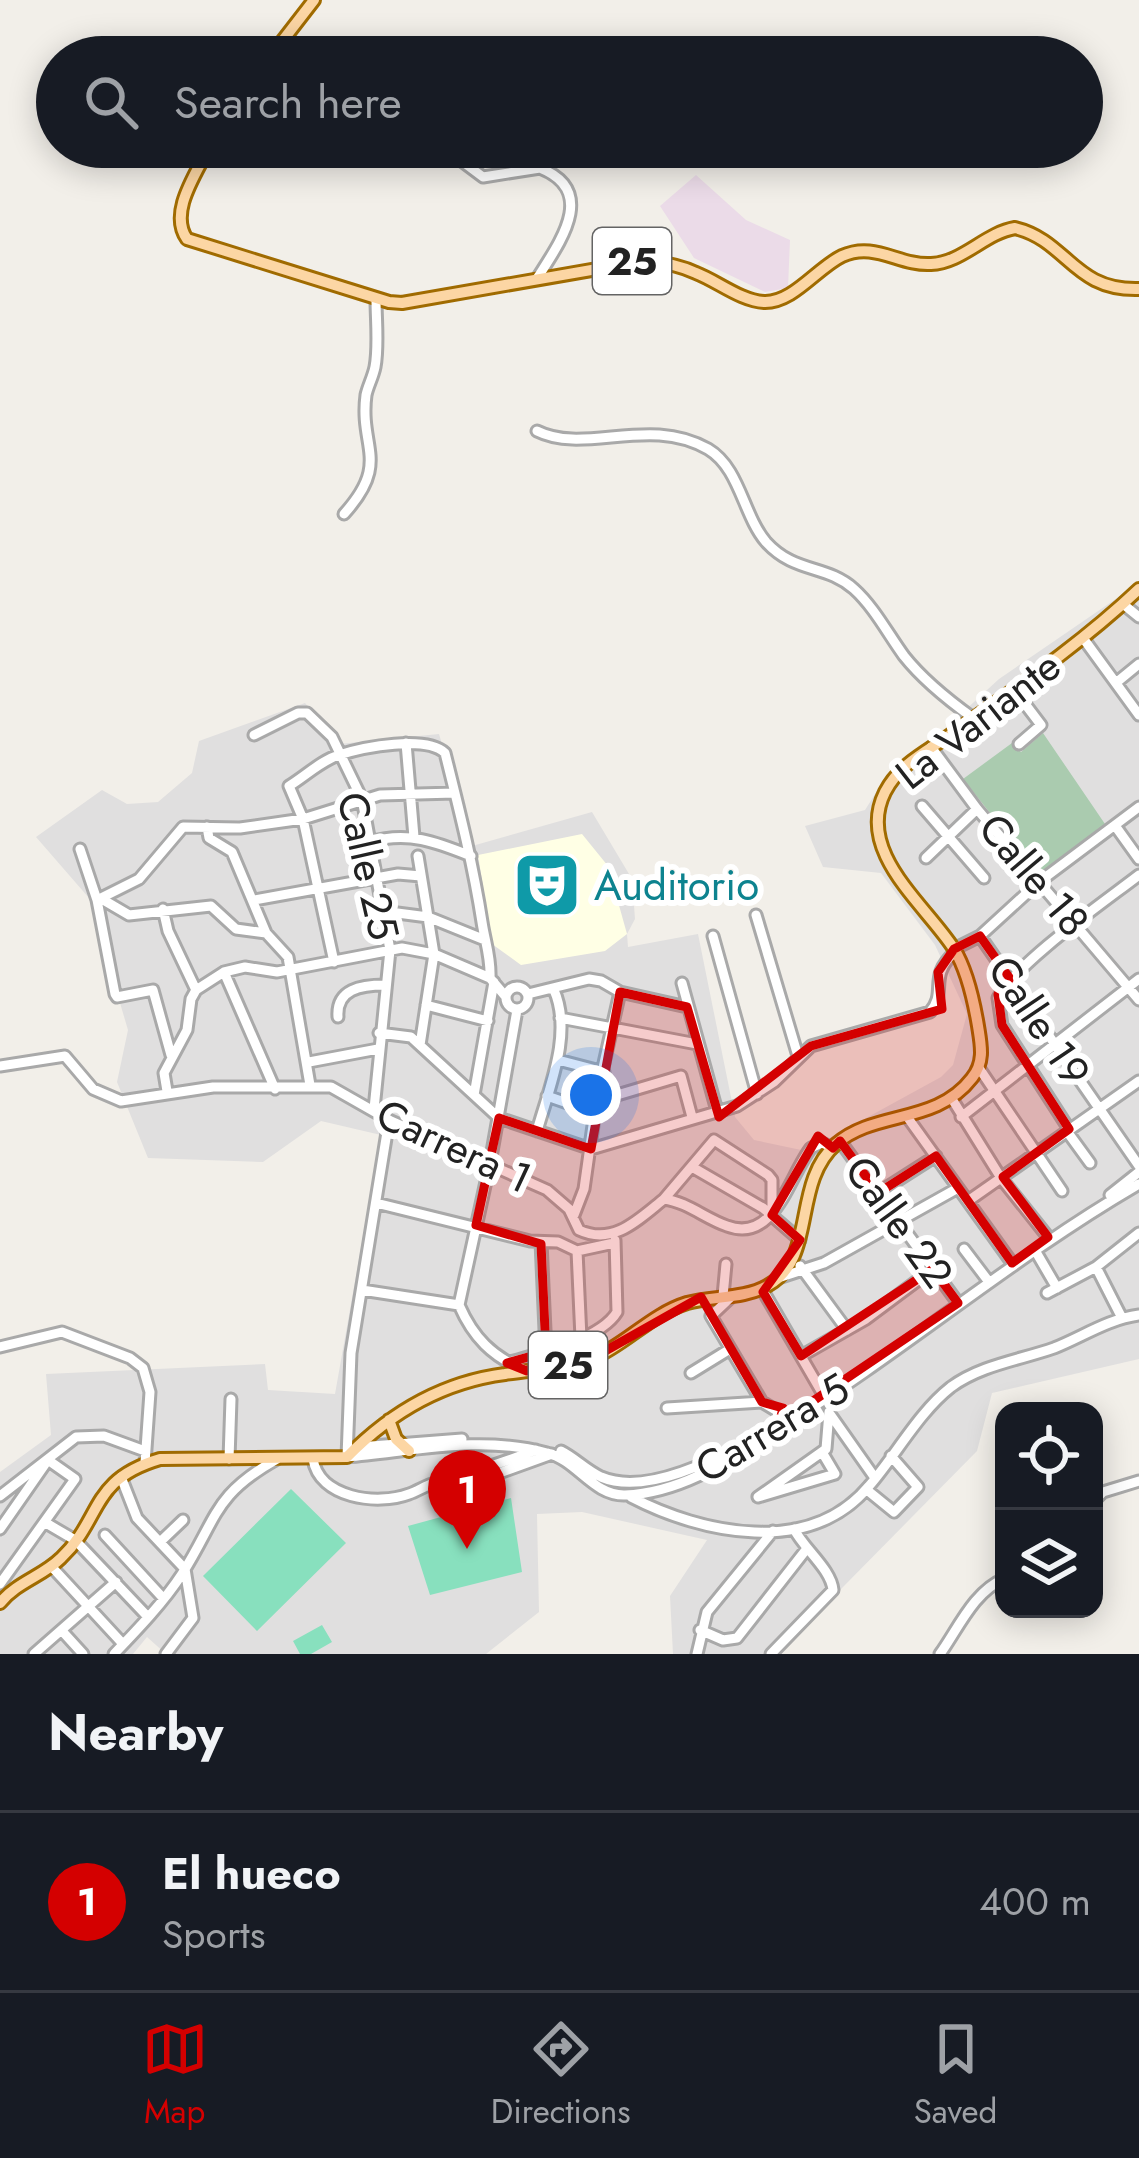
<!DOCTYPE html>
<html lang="en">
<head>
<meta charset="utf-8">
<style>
	:root { --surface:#171b24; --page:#20242c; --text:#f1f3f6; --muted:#9ea1a6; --line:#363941; --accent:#d40000 }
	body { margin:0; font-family:Jost,sans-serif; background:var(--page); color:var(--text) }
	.controls { position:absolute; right:36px; bottom:36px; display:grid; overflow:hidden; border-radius:24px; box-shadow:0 6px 30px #0003 }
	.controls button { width:108px; height:108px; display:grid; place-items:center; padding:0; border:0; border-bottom:3px solid var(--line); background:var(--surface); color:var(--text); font:60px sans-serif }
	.you { position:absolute; left:591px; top:1095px; width:42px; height:42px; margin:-30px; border:9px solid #fff; border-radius:50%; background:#1a73e8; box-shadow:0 0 0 18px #1a73e833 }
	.badge { display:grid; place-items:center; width:78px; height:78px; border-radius:50%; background:var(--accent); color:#fff; font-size:39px; font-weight:700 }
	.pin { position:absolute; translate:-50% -99px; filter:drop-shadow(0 3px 6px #0008) }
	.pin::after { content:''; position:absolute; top:63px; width:42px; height:36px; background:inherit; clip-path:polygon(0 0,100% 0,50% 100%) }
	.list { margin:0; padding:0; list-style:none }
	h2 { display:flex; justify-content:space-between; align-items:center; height:156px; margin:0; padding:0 48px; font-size:51px }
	h2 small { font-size:39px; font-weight:400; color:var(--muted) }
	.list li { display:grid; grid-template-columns:78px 1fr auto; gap:36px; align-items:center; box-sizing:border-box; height:180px; padding:0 48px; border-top:3px solid var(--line) }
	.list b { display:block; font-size:45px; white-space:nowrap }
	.list p { margin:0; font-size:39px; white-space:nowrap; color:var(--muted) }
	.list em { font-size:39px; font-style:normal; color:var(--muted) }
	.icon { flex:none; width:66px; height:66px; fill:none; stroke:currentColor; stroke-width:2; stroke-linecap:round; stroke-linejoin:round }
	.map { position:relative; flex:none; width:1139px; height:1654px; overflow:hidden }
	.search { position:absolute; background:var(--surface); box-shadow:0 6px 30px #0003; left:36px; right:36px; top:36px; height:132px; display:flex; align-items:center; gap:30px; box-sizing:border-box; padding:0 42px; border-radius:66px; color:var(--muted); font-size:45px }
	.sheet { height:336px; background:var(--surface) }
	nav { display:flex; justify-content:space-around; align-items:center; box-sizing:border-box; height:168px; border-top:3px solid var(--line); background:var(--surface); font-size:33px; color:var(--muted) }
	nav a { display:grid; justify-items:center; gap:6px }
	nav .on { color:var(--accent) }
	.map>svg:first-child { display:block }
	.residential { fill:#e0dfdf }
	.industrial { fill:#ebdbe8 }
	.education { fill:#ffffe5 }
	.cemetery { fill:#aacbaf }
	.pitch { fill:#88e0be }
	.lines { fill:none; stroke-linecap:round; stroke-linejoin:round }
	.minor-casing { stroke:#a9a9a9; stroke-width:15 }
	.major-casing { stroke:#a06b00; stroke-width:16 }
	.minor { stroke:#fff; stroke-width:9 }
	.major { stroke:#fcd6a4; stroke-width:10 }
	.marked { fill:#d40000; fill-opacity:0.2; stroke:#d40000; stroke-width:9; stroke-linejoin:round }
	.labels { text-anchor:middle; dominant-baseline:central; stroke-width:12; stroke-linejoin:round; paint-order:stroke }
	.shield { fill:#fff; stroke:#646464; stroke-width:3 }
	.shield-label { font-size:39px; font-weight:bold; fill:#222 }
	.street-label { font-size:42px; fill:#222; stroke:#fff }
	.culture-label { font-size:42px; fill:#0d838f; stroke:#fff; text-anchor:start }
</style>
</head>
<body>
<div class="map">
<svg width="1139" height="1654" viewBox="0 0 1139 1654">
	<rect width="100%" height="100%" fill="#f2efe9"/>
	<path class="residential" d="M1139,583V1359L992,1393L977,1451L777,1654H673L670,1596L707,1540L582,1512L537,1514L539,1612L486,1654H166L147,1637L133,1654H0V1472L51,1435L46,1374L265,1364L268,1390L335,1394L381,1135L321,1121L263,1162L148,1158L117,1082L128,1030L89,898L36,837L102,790L127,804L158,802L192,773L199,741L305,703L339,744L439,734L472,846L592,812L632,879L635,919L627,934L628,947L698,934L735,1117L754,1140L806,1151L941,1077L953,1065L967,1014L935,945L881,873L823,867L805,826L865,810L877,791L999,679Z"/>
	<path class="industrial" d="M696,175L746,220L790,240L788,288L765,292L694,258L660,206Z"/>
	<path class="education" d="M582,834L608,866L627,934L605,951L521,965L492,944L478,855Z"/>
	<path class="cemetery" d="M1043,733L1105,824L1040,876L963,779L1012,743L1021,752Z"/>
	<path class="pitch" d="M291,1489L346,1543L257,1631L203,1576Z
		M511,1498L522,1572L430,1595L408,1526Z
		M322,1625L332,1642L311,1654H300L293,1641Z"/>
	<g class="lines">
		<g class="minor-casing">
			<path id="minor" d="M443,147L483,177L540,168C598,191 560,242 538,277
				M537,431C585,455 649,415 708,449C740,468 743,515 766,542C795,574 826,564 854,589C874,607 888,634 904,656C923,680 948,700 973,718
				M344,514C391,462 359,448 366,395C368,386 373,377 375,367C379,346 376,321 376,299
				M1123,604L1139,617
				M1083,638L1139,715
				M1117,682L1139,664
				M1013,688L1041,725L1019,744
				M254,735L298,713H307L332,737L362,799L390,950L374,1109
				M406,743L414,837
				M931,747L977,809L1139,1000
				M922,806L984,878
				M207,827L209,838L232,852L266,933
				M1116,827L1139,859
				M370,842C408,831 436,842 471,856
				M80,849L97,900L115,994L117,997L153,990L171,1055
				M418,856L434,954L420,1045
				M926,858L977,809
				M100,898L129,915L211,906L236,929L266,933
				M97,900L139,879L183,827L240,828L303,819L380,795L455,793
				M254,900L398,874L421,876
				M163,909L168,931L196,990
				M382,911L428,917L485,940
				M756,915L798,1056
				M266,933L288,957L310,1085
				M713,936L757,1094
				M980,936L1139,1166
				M954,949L980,936L1039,882L1139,807
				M334,962L303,819L289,786C304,777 322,760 339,755C364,747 426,735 445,753C459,809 473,864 482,922C485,942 491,957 490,978L506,997
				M224,972L275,1089
				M682,983L717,1111
				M506 998a11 11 0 1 1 22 0a11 11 0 1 1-22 0Z
				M528,994L589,979L601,981L620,992L687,1007
				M426,1005L488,1021
				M517,1010L490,1163L459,1305C473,1337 492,1357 525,1370
				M338,1017C336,989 361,985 385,985
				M560,1018L697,1044
				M379,1033L411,1037L499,1118L591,1149L737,1106L774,1082L811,1046L930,1012C948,992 927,977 955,952
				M558,1060L604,1072
				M309,1062L378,1049
				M0,1066L65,1056L93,1089L121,1101L213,1087H331L389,1120L547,1190L569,1209L579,1230C613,1246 638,1220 664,1199C687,1202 706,1219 727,1226C775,1244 789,1176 811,1148L822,1143L833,1148
				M979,1068L1062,1191
				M167,1091L164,1073L187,1030L191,999L196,990L224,972L245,967L277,972L402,948L434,954L490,978
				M474,1095L494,982
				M547,1096L596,1113
				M952,1099L1001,1178L1048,1237
				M597,1101L681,1076L692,1117
				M961,1117L1139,979
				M908,1118L1012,1263
				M389,1120L351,1353L347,1457C415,1451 481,1435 547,1453C577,1460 593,1496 625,1495C684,1493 735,1456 783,1426C905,1350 1015,1256 1139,1184
				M1069,1129L1002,1025L998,998C1016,963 1104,902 1139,875
				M1066,1130L1090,1163
				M537,1131C549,1088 573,1034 554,990
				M840,1141L958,1303
				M692,1167L763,1208L800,1240
				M878,1193L936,1156
				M1110,1195L1139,1172
				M664,1199L714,1140L768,1175L772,1180V1212
				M968,1201L1139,1081
				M376,1203L530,1241L558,1242L577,1251L614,1243
				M574,1215L584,1189L598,1090L620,992
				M541,1242L546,1352
				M964,1249L989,1282
				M577,1251L581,1338
				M1036,1252L1057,1288
				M800,1266L847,1330
				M1096,1267L1122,1318
				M781,1277L824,1263L958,1188
				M762,1289L824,1396
				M362,1290L459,1305
				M1047,1293L1096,1267L1139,1233
				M723,1296L726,1264
				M730,1298L711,1316L762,1402
				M0,1347L62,1332L130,1358L143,1368L150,1392L145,1463
				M801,1356L866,1319L933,1269
				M510,1362C539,1354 601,1339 617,1312L615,1240
				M691,1373L730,1349
				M667,1408L762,1402L777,1411L779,1424
				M830,1414L875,1478
				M359,1447L462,1439
				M561,1451C575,1458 586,1470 601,1477C643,1495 707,1464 745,1443
				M822,1452L835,1474L758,1497L826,1449L829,1412
				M229,1459L231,1399
				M313,1459C319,1498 377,1506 409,1494C418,1491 426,1485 435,1483C470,1473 502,1463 536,1450
				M121,1477L137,1518L185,1569L193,1618L166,1654
				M455,1484L491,1476L552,1454
				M867,1490L894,1512L918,1487L891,1456
				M0,1496L76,1437L104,1436L145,1451
				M631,1497C702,1534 810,1557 869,1486C896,1455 918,1413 951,1387C981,1365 1020,1360 1054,1348C1082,1337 1108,1319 1139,1315
				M1094,1501L1103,1492L1139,1481
				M46,1523L75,1540L148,1617
				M0,1529L48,1460L75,1479L0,1584
				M105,1535L163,1598
				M160,1542L183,1520
				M51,1566L123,1644
				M700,1630L723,1640L737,1638L805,1551
				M63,1632L83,1654
				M34,1654L116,1582
				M114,1654C138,1629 163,1603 182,1574C218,1517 213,1495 277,1459
				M697,1654L707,1612L773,1531
				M771,1654L833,1590C831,1569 804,1549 794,1529
				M940,1654C958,1629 974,1591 1004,1579"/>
		</g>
		<g class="major-casing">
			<path id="major" d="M270,57L314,0
				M209,147C197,173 168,212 187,239L389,302L402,303L643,261C662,262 679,265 696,273C717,281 741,301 764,302C793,303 817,268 842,256C875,241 899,266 931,264C962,263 985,233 1015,228C1068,241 1073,291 1139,289
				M389,1420L396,1439L409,1451
				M0,1603C17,1582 43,1576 61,1558C103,1518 89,1480 160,1459L347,1457C390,1413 443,1382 505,1374C534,1369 566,1370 594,1358C627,1343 652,1314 687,1303C712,1296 744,1299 767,1286C818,1258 791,1184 836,1144C875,1110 936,1125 972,1078C985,1062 981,1045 978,1026C974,1002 967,970 954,949C925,904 855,852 885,792C900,763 928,751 953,733C1016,688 1082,643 1139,589"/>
		</g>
		<use href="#minor" class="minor"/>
		<use href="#major" class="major"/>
	</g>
	<path class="marked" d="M980,936L1011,980L998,994L1002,1025L1069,1129L1003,1177L1048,1237L1012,1263L936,1156L878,1193L840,1141L833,1148L818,1136L772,1215L800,1240L763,1292L801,1356L933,1269L958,1303L779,1424L783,1408L762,1402L701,1297L591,1359L527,1371L507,1363L546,1352L541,1244L476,1225L499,1118L591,1149L620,992L687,1007L719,1117L811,1046L942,1009L938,972L954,949Z"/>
	<defs>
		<g id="theatre-square" transform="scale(3.45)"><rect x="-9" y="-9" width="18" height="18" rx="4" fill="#0f9aa8" stroke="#fff"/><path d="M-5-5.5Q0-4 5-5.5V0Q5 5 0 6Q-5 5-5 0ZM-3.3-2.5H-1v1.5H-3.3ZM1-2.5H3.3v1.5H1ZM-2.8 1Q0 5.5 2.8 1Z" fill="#fff"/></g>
	</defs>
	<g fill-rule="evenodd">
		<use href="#theatre-square" x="547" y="885"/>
	</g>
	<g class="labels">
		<g class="shield">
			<rect x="593" y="228" width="78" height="66" rx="9"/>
			<rect x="529" y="1332" width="78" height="66" rx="9"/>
		</g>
		<g class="shield-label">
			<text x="632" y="261">25</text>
			<text x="568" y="1365">25</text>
		</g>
		<g class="street-label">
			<text transform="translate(978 720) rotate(-38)">La Variante</text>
			<text transform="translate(368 866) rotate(77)">Calle 25</text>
			<text transform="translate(1034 875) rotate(50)">Calle 18</text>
			<text transform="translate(1039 1021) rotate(56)">Calle 19</text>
			<text transform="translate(454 1146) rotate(25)">Carrera 1</text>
			<text transform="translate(899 1222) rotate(54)">Calle 22</text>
			<text transform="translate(772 1428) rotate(-31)">Carrera 5</text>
		</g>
		<g class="culture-label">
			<text x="594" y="885">Auditorio</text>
		</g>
	</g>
</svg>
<div class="controls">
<button><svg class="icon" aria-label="locate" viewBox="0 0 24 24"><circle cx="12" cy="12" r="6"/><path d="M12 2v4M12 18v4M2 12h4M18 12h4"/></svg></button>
<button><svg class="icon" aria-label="layers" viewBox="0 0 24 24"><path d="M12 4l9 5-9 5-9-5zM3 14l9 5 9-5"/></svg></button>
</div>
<div class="you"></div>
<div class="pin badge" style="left:467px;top:1549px">1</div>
<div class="search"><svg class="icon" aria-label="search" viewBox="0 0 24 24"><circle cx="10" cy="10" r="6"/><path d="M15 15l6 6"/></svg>Search here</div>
</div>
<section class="sheet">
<h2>Nearby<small></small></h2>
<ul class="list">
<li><span class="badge">1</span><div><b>El hueco</b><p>Sports</p></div><em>400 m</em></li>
</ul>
</section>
<nav>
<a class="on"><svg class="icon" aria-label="map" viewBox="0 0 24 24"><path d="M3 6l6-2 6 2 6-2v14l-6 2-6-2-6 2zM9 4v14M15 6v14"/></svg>Map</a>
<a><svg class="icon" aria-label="directions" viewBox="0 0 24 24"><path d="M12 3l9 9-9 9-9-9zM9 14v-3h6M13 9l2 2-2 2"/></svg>Directions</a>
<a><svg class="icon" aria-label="saved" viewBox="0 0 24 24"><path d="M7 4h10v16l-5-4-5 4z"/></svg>Saved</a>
</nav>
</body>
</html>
